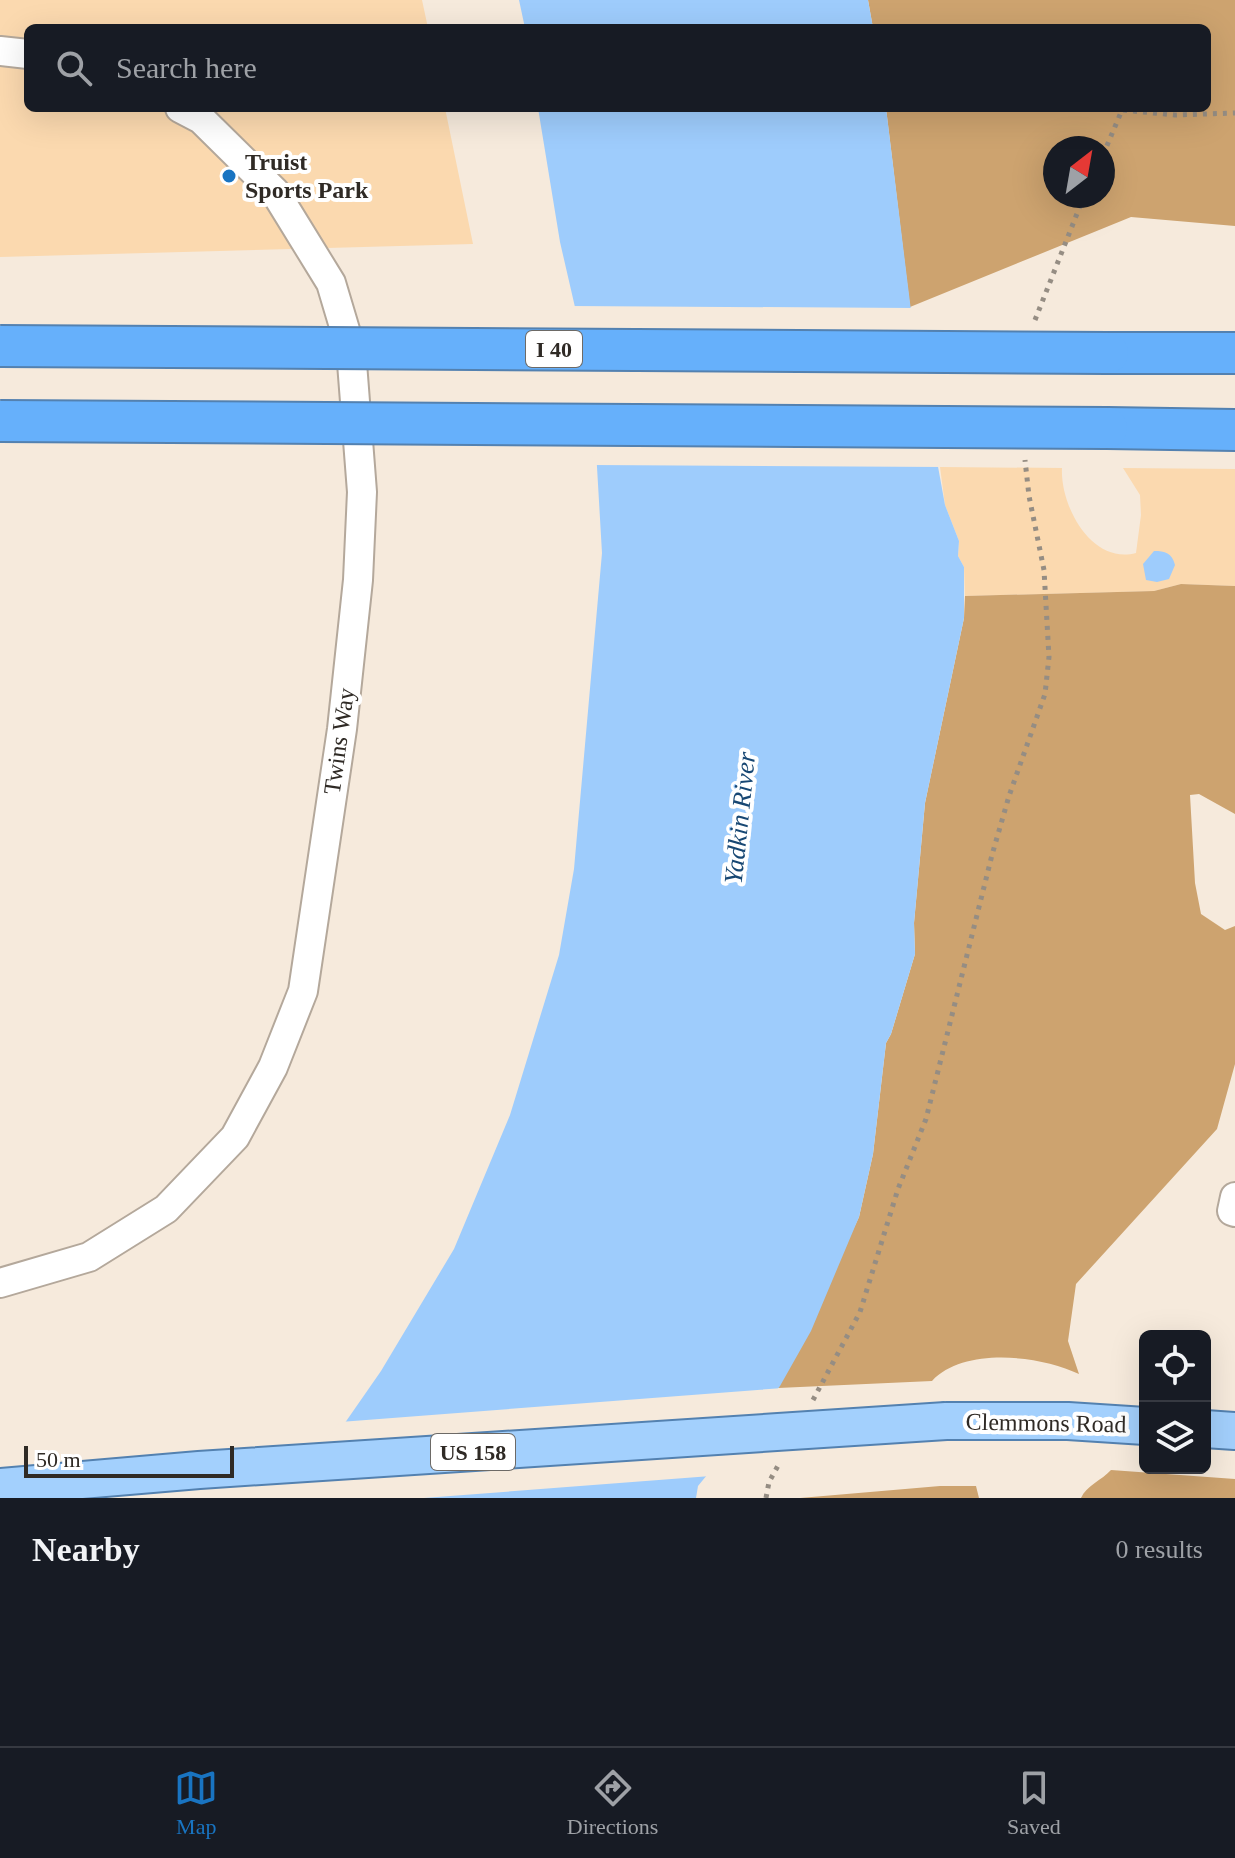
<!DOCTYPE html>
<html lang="en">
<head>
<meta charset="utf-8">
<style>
	:root { --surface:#171b24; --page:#20242c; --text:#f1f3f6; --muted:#9ea1a6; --line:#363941; --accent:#1974c1 }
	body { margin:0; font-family:"Times New Roman",serif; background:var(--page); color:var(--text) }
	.controls { position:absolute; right:24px; bottom:24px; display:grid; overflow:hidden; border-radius:12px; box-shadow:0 8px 32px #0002 }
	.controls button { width:72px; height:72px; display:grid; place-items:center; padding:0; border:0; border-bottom:2px solid var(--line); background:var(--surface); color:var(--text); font:40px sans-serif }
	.compass { position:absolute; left:1043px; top:136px; width:72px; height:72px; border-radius:50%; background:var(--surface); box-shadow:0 8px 32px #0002; rotate:31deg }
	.scale { position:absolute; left:24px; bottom:20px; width:210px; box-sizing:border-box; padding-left:8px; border:4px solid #2f2a25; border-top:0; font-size:22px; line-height:28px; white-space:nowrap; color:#2f2a25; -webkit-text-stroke:6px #fff; paint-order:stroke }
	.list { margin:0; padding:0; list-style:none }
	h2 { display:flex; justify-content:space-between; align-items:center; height:104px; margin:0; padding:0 32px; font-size:34px }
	h2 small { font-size:26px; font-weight:400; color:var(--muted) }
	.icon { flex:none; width:44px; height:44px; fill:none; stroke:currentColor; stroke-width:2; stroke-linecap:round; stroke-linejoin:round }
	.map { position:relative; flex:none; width:1235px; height:1498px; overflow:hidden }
	.search { position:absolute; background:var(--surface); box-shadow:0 8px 32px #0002; left:24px; right:24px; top:24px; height:88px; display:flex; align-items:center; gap:20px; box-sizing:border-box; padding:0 28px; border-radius:12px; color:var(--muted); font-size:30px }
	.sheet { height:248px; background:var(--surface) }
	nav { display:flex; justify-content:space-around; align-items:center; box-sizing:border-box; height:112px; border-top:2px solid var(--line); background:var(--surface); font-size:22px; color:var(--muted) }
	nav a { display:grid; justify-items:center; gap:4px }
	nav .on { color:var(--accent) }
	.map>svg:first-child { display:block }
	.green { fill:#fbd9af }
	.forest { fill:#cda36f; fill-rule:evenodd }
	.water { fill:#9eccfc }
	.pier { fill:#f6eadc }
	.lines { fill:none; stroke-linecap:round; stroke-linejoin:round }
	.minor-casing { stroke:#b4a89b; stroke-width:32 }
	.major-casing { stroke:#5381b0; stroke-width:40 }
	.highway-casing { stroke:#5381b0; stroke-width:44 }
	.path { stroke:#958d83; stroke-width:5; stroke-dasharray:4 6; stroke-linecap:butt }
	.minor { stroke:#fff; stroke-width:28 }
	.major { stroke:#a3d0fd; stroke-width:36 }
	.highway { stroke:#66b0fb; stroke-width:40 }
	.major-bridge-casing { stroke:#5381b0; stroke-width:40; stroke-linecap:butt }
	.highway-bridge-casing { stroke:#5381b0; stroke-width:44; stroke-linecap:butt }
	.major-bridge { stroke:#a3d0fd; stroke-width:36 }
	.highway-bridge { stroke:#66b0fb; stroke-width:40 }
	.poi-dot { fill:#1974c1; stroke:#fff; stroke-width:3 }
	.labels { text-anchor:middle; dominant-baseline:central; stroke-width:8; stroke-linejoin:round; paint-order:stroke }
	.shield { fill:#fff; stroke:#6d6a66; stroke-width:2 }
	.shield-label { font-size:22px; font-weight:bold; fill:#2f2a25 }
	.poi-label { font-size:24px; font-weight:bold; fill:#2f2a25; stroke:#fff; text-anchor:start }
	.street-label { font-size:24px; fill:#2f2a25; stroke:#fff }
	.water-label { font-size:26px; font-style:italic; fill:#174773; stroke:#fff }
</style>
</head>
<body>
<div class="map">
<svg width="1235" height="1498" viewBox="0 0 1235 1498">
	<rect width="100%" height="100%" fill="#f6eadc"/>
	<path class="green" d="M0,0H422L428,28H28V108H445L473,244L0,257Z
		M940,467L1062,468C1060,505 1091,565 1136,553L1141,515L1140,495L1123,468L1235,469V586L1181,584L1154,591L965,596L964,567L958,556L959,541L945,505Z"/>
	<path class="forest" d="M868,0H1235V226L1131,217L910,307L886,108H1207V28H873ZM1055,148H1103V196H1055Z
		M1181,584L1235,586V814L1199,794L1190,795L1195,883L1201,914L1225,930L1235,926V1064L1217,1129L1076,1284L1068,1341L1079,1374C1039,1355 964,1347 932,1381L778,1388L859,1217L873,1154L886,1043L891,1034L915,954L914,923L925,803L964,618L965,596L1154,591Z
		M1111,1470L1235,1479V1498H1081C1086,1486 1102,1480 1111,1470Z
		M940,1486H976L979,1498H800Z"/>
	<path class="water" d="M519,0H868L873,28H525Z
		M538,108H886L914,335L945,505L959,541L958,556L964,567V618L925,803L914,923L915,954L891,1034L886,1043L873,1154L859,1217L811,1331L780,1386L698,1486L696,1498H279L340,1430L381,1371L454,1249L510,1115L559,955L574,869L602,553L592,381L560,242Z
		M1154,551C1165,551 1172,553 1175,565L1169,579L1157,582L1146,580L1143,564Z"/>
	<path class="pier" d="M571,306L914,308L944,467L593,465L589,382Z
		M783,1388L711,1476L424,1498H275L340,1422Z"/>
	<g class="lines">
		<g class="minor-casing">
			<path id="minor" d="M0,51L28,54
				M1235,1197L1232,1211L1235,1212
				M0,1283L89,1257L166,1209L235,1137L273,1067L303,991L342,729L358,580L362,492L351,350L331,283L275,192L201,119L180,108"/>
		</g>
		<g class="major-casing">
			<path id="major" d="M946,1421H1068L1145,1426
				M1205,1429L1235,1431"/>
		</g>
		<g class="highway-casing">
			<path id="highway" d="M1108,353H1235
				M1107,428L1235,430"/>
		</g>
		<path class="path" d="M1103,155L1122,110L1175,115L1235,113
			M1035,320L1084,196
			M813,1400L860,1312L898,1189L926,1119L992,855L1009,796L1045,694L1049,657L1044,570L1029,496L1025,460
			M766,1498L769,1482L780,1462"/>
		<use href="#minor" class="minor"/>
		<use href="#major" class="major"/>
		<use href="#highway" class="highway"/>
		<g class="major-bridge-casing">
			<path id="major-bridge" d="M0,1487L199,1470L946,1421"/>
		</g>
		<g class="highway-bridge-casing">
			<path id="highway-bridge" d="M0,346L1108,353
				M0,421L1107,428"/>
		</g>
		<use href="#major-bridge" class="major-bridge"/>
		<use href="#highway-bridge" class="highway-bridge"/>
	</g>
	<circle class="poi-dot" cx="229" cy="176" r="8"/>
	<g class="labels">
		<g class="shield">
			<rect x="526" y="331" width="56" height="36" rx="6"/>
			<rect x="431" y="1434" width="84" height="36" rx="6"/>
		</g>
		<g class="shield-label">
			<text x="554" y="349">I 40</text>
			<text x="473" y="1452">US 158</text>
		</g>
		<g class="poi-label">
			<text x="245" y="162">Truist<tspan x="245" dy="28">Sports Park</tspan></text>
		</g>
		<g class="street-label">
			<text transform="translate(339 741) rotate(-82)">Twins Way</text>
			<text transform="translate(1046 1423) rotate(1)">Clemmons Road</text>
		</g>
		<g class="water-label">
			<text transform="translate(740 818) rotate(-84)">Yadkin River</text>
		</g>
	</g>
</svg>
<div class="controls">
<button><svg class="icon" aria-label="locate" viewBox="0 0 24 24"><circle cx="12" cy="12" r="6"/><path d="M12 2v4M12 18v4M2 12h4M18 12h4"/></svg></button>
<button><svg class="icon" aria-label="layers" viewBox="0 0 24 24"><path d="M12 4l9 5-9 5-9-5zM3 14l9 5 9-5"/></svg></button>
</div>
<svg class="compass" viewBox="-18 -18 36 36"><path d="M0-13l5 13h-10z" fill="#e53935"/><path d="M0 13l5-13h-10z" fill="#9ea1a6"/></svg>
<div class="scale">50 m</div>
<div class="search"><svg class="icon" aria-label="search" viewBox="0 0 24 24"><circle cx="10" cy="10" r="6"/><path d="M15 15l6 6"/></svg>Search here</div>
</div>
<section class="sheet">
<h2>Nearby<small>0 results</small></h2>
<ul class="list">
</ul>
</section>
<nav>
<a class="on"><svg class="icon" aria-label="map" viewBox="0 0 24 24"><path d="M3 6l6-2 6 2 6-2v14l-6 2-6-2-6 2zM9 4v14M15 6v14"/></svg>Map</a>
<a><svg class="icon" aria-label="directions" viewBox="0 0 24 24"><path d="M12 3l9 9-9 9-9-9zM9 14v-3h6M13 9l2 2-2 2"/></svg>Directions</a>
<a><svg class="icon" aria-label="saved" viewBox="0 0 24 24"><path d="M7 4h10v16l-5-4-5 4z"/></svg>Saved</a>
</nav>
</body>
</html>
